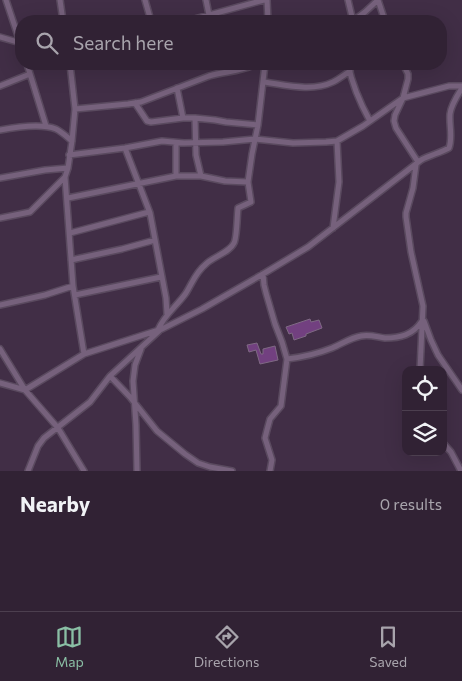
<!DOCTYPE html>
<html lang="en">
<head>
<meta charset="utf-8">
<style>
	:root { --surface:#312234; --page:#392a3c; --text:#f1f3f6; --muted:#a8a4ac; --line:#4c3f4f; --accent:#8abfa5 }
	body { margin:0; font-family:Commissioner,sans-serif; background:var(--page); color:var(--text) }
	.controls { position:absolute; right:15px; bottom:15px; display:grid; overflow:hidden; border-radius:10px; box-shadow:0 5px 20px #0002 }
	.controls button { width:45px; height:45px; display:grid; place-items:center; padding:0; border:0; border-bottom:1px solid var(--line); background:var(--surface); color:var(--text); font:25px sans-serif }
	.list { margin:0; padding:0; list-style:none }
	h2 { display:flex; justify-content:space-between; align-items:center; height:65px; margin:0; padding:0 20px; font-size:21px }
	h2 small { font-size:16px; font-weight:400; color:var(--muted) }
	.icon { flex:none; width:28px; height:28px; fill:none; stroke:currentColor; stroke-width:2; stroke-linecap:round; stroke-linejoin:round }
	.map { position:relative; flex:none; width:462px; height:471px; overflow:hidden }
	.search { position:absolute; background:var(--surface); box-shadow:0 5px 20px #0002; left:15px; right:15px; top:15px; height:55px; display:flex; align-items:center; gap:12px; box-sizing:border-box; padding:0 18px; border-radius:20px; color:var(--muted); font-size:19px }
	.sheet { height:140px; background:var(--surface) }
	nav { display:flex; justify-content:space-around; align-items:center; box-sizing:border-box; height:70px; border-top:1px solid var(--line); background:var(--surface); font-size:14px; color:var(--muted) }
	nav a { display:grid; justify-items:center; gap:2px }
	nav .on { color:var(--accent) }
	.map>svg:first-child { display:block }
	.building { fill:#724080; stroke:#7f6984 }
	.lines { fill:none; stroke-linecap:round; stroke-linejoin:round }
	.minor-casing { stroke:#5a4a5f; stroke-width:8 }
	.minor { stroke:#76617c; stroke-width:5 }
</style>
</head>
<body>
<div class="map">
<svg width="462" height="471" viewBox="0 0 462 471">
	<rect width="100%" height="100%" fill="#412e46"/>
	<path class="building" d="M310,319L311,322L319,320L322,328L306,334V336L294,340L292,333L289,334L286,327Z
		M257,343L261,354H263V349L275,346L278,360L260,364L256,350L249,352L247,345Z"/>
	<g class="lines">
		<g class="minor-casing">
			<path id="minor" d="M6,0L21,45
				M60,0L63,21
				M145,0L151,21
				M206,0L209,15
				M267,0L268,21
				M348,0L353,21
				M378,0L385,21
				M187,21L264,0
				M353,21L365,12L378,0
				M0,37L21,43
				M27,64L46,126
				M70,64L75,109L72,141L68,168L65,177L73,286L84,354
				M348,64C352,84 360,103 370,121
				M403,64L408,74V79L403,98L395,115L394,121L396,128L418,162
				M264,82C286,85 312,92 333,82C339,79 344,75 350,71
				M0,86L30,74
				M177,88L183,118
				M135,103L147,121L151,122L183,118H195L215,120L226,122L258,125
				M75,109L128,104L141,102L209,76C225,71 240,72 256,64
				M195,118L196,155L201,176
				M0,130C16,127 41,123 56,129C62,132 67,137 72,141
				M176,143V176
				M125,148L150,213L166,298L167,314
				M69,155L125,148L162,141L184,143L223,142L255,139L293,143L326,142L337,141L363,126L403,98L449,86H462
				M416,165L413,188L406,213V217L411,252L423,306L420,370
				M0,178L45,170L68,168
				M68,198L176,176H201L225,181L248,182
				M0,218L30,212L65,177
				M333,228L339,182L337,141
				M70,233L149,212
				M71,260L122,249L155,240
				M263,274L264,285L266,293L275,324L282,342L287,359L281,406L270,419L267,430L265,438L272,460L270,471
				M75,295L161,277
				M0,305L45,295L73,286
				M424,321L431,340L438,355L462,390
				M158,330C164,315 177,306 186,293C193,282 195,273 206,264C213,257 230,252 234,243C237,238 237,216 238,208L251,202L248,182L252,154L258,125L265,64
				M0,349L25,390L58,428L84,471
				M287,359C303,357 317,354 332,348C342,344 350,338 361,336C369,334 377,337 385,338C400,338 413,335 422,321
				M110,376L130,397L157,431L185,454L198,463L210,467L232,471
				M0,383L25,390L84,354L162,329L202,309L263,274L308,247L421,160C430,155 440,153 449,148C453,137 449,125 450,114C451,105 457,96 462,88
				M443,443L451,452L461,471
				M28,471L38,446L44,438L90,402L110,376L159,331
				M137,471L136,425L133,381L135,365L141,349"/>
		</g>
		<use href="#minor" class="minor"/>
	</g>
</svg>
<div class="controls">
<button><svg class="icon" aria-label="locate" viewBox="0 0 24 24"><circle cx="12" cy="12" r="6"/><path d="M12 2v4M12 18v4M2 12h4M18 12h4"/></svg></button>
<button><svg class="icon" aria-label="layers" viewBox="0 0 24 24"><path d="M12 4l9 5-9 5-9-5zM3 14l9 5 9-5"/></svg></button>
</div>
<div class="search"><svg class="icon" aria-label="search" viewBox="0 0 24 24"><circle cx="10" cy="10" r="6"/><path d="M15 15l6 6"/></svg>Search here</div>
</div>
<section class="sheet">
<h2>Nearby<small>0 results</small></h2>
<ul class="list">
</ul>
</section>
<nav>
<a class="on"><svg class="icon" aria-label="map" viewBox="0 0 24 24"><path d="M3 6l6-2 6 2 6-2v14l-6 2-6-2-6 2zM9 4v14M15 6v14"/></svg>Map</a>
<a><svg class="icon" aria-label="directions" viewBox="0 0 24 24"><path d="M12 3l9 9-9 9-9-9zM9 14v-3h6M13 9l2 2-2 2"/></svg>Directions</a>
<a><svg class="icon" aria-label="saved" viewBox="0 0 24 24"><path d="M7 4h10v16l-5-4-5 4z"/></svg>Saved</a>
</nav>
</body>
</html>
